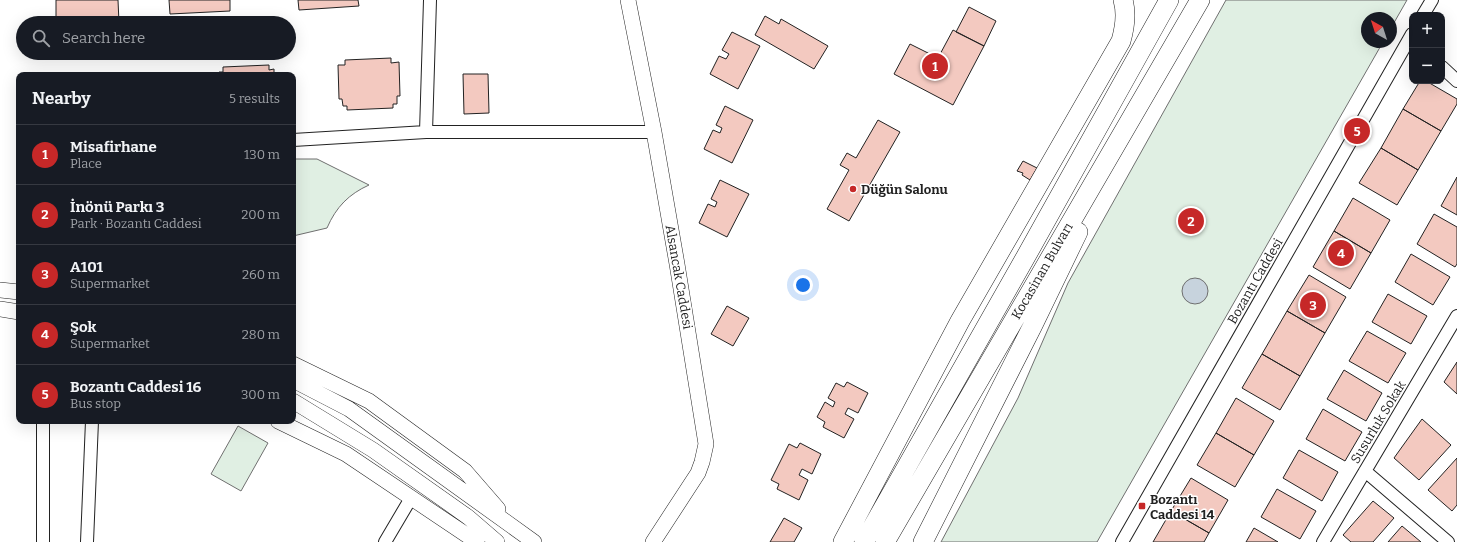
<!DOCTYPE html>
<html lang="en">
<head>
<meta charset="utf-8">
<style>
	:root { --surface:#171b24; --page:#20242c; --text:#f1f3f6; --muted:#9ea1a6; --line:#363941; --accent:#c62828 }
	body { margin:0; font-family:Bitter,serif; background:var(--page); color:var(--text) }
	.controls { position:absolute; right:12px; top:12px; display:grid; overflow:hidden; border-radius:8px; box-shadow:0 4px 16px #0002 }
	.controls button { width:36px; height:36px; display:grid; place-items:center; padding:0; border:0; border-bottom:1px solid var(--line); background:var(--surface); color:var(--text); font:20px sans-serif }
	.compass { position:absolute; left:1361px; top:12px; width:36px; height:36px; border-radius:50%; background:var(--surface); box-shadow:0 4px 16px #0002; rotate:321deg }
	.you { position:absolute; left:803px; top:285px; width:14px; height:14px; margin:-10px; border:3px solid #fff; border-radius:50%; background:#1a73e8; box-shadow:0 0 0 6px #1a73e833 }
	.badge { display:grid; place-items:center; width:26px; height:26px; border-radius:50%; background:var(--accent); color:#fff; font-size:13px; font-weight:700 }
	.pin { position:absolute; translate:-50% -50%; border:2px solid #fff; box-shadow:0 1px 4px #0006 }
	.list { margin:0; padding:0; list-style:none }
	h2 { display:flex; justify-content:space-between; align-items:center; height:52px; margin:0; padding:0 16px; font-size:17px }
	h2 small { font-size:13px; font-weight:400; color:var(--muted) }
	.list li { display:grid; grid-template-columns:26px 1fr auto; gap:12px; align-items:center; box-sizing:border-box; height:60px; padding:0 16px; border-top:1px solid var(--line) }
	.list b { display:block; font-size:15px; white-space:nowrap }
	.list p { margin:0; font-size:13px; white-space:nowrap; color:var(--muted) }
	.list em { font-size:13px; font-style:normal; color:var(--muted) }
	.icon { flex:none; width:22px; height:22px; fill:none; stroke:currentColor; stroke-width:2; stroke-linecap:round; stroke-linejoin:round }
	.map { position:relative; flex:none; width:1457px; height:542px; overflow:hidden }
	.search { position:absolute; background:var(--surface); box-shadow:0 4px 16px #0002; left:16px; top:16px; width:280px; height:44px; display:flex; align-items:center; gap:10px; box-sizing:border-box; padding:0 14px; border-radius:22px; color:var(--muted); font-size:15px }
	.panel { position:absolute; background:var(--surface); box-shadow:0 4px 16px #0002; left:16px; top:72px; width:280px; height:352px; border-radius:8px }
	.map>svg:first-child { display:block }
	.green { fill:#e0efe3; stroke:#6f6f6f }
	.water { fill:#c7d3dd; stroke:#6f6f6f }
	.building { fill:#f3c9c0; stroke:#222 }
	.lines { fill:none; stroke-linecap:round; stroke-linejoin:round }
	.minor-casing { stroke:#222; stroke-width:14 }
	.tertiary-casing { stroke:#222; stroke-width:16 }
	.trunk-casing { stroke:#222; stroke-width:20 }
	.minor { stroke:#fff; stroke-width:12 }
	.tertiary { stroke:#fff; stroke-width:15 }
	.trunk { stroke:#fff; stroke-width:19 }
	.poi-dot { fill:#c62828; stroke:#fff; stroke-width:1.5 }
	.labels { text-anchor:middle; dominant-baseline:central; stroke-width:3; stroke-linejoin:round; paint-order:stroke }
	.poi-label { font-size:13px; font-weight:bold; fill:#222; stroke:#fff; text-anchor:start }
	.street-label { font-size:13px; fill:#222; stroke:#fff }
</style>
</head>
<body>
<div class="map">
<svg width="1457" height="542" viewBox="0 0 1457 542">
	<rect width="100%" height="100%" fill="#fff"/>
	<path class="green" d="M1226,0H1407L1391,28V18H1367V42H1383L1097,542H941L1018,398L1068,283Z
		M293,159H317L369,185C349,194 336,207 327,228L293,236Z
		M238,426L268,443L241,491L211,474Z"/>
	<path class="water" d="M1182 291a13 13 0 1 1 26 0a13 13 0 1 1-26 0Z"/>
	<path class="building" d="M56,0H118L119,23H56Z
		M169,0H230V11L170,14Z
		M298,0H358L359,6L299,10Z
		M969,7L996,21L984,46L956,32Z
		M765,16L779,24L781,19L828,46L814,69L755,35Z
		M953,30L984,46L953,105L894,74L910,44L938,58Z
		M732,32L760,46L738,89L710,74L719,56L726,59L729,54L722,50Z
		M391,58V63L399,62L400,96H397V104H393V108L347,110V106H343L342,99H339L338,65H345V60Z
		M269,65V70L274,69V75H219V72H223V67Z
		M463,74H488L489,113L464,114Z
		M1420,81H1426L1457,99V104L1441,131L1403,109Z
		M725,106L753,120L732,163L704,149L713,130L720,133L722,128L716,125Z
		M1403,109L1441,131L1418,170L1381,148Z
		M878,120L900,132L849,221L827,209L849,170L840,165L847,153L856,158Z
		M1381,148L1418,170L1397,205L1359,183Z
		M1023,161L1037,168L1030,180L1022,175L1023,173L1017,171Z
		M1457,177V215L1441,206Z
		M720,180L749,194L727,237L699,223L708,204L715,207L717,202L711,199Z
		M1353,198L1390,220L1371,253L1334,231Z
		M1434,214L1457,227V264L1455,267L1417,244Z
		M1334,231L1371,253L1350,289L1313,267Z
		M1411,254L1450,277L1433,305L1395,282Z
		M1309,275L1346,297L1325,333L1287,311Z
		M1388,294L1427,316L1411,344L1372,322Z
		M727,306L749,318L733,346L711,334Z
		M1287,311L1325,333L1300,376L1262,354Z
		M1367,331L1406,353L1388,383L1349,361Z
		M1262,354L1300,376L1280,410L1242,388Z
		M1457,362V394L1444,382Z
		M1344,370L1382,393L1366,421L1327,399Z
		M847,382L868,393L858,413L848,408L845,414L854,419L844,438L823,427L825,422L817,417L825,402L833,407L835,402L828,398L836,383L844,387Z
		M1236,398L1274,421L1254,455L1216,433Z
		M1323,409L1362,432L1345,461L1306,439Z
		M1422,419L1451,445L1419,480L1394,458Z
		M1216,433L1254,455L1235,487L1197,465Z
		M800,443L821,454L812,474L802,469L799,475L808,480L799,500L777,489L779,484L771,480L789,444L797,448Z
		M1299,450L1338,472L1322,501L1283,478Z
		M1457,458V505L1452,511L1428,490Z
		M1191,478L1228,500L1209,533L1171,511Z
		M1277,489L1316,511L1300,539L1261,517Z
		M1373,501L1394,518L1373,542H1351L1343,535Z
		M1171,511L1209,533L1204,542H1153Z
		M784,518L802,528L794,542H770Z
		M1402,526L1421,542H1388Z
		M1254,528L1278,542H1246Z"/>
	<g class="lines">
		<g class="minor-casing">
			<path id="minor" d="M1423,15L1432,0
				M1442,67L1457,81
				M426,132L430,0
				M293,140L426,132H654
				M1365,471L1448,542
				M43,542V421
				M87,542L92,421
				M385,542L411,498
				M1122,542L1412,34
				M1323,542L1457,316"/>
		</g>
		<g class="tertiary-casing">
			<path id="tertiary" d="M628,0L654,132L677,264L706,444L702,462L698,473L653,542
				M0,290L19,292
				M0,309L19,312
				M293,364L369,401L465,471L498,509
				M293,380L349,409L534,542
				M293,401L373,450L468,517L497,542
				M278,421L346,454L477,542"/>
		</g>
		<g class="trunk-casing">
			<path id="trunk" d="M843,542L960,321L1121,41C1125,27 1127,14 1123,0
				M864,542L1029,251L1169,0
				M885,542L1200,0
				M923,542L1033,325L1078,232"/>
		</g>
		<use href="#minor" class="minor"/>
		<use href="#tertiary" class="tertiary"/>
		<use href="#trunk" class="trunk"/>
	</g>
	<g class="poi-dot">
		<circle cx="853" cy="189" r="4"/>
		<rect x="1138" y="502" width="8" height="8" rx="2"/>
	</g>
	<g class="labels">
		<g class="poi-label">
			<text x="861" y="189">Düğün Salonu</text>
			<text x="1150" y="499">Bozantı<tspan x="1150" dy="15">Caddesi 14</tspan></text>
		</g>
		<g class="street-label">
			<text transform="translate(1042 271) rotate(-60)">Kocasinan Bulvarı</text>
			<text transform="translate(679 277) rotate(80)">Alsancak Caddesi</text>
			<text transform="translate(1255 281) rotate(-60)">Bozantı Caddesi</text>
			<text transform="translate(1378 422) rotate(-59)">Susurluk Sokak</text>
		</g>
	</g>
</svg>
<div class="controls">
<button>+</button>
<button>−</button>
</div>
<svg class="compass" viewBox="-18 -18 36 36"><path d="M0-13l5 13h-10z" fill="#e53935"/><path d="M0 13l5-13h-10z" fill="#9ea1a6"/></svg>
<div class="you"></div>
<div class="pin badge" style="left:935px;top:66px">1</div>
<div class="pin badge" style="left:1191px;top:221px">2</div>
<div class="pin badge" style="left:1313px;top:305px">3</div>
<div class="pin badge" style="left:1341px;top:253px">4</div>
<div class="pin badge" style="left:1357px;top:131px">5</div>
<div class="search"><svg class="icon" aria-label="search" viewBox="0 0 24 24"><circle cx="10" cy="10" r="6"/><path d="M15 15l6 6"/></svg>Search here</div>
<section class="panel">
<h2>Nearby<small>5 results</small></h2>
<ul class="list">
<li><span class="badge">1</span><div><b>Misafirhane</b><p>Place</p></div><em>130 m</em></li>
<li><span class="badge">2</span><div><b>İnönü Parkı 3</b><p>Park · Bozantı Caddesi</p></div><em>200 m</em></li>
<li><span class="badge">3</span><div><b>A101</b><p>Supermarket</p></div><em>260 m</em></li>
<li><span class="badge">4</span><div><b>Şok</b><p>Supermarket</p></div><em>280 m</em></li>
<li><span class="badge">5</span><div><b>Bozantı Caddesi 16</b><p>Bus stop</p></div><em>300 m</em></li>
</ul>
</section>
</div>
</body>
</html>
